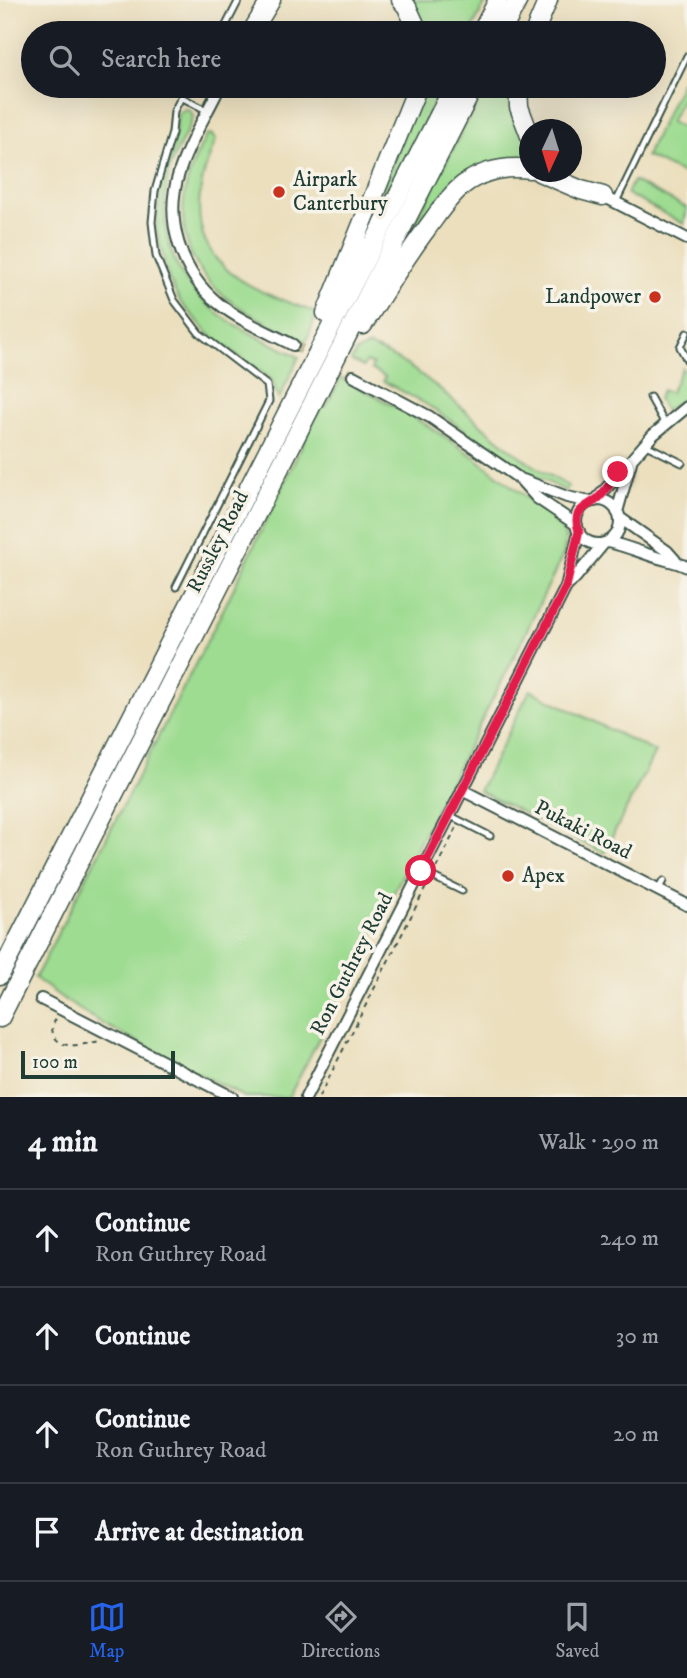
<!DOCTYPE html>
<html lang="en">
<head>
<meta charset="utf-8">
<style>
	:root { --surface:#171b24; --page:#242831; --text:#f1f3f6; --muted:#9ea1a6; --line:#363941; --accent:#2563eb }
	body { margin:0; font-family:"IM FELL DW Pica",serif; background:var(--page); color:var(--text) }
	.compass { position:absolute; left:519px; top:119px; width:63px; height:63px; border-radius:50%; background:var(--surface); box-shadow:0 7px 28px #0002; rotate:184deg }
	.scale { position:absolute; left:21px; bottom:18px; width:154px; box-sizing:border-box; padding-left:7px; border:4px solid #1f3d34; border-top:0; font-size:19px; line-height:24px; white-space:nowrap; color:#1f3d34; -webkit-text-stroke:5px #f7f3e8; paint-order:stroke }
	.stop { position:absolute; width:21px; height:21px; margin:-16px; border:5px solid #e11d48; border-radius:50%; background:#fff }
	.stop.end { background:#e11d48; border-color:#fff; box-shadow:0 2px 7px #0008 }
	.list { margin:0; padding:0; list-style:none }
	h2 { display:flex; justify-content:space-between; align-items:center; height:91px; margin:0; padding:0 28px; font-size:30px }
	h2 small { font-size:23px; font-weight:400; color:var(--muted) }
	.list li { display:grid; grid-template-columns:46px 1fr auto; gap:21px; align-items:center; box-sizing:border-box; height:98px; padding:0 28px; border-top:2px solid var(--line) }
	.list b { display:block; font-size:26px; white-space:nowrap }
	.list p { margin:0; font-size:23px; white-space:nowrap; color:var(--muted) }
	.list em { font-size:23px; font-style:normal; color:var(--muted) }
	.icon { flex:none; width:38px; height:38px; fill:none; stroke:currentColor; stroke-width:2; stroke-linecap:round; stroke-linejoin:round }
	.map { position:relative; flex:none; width:687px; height:1097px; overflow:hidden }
	.search { position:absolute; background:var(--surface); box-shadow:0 7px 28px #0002; left:21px; right:21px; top:21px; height:77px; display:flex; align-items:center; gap:18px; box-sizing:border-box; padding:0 24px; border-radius:38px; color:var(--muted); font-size:26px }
	.sheet { height:483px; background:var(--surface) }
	nav { display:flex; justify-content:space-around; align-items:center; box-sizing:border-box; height:98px; border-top:2px solid var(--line); background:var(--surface); font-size:19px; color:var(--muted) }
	nav a { display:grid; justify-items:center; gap:4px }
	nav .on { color:var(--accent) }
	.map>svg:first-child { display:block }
	.green { fill:#9edc91; stroke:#5e8c62; stroke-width:2 }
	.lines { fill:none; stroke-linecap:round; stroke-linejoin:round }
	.minor-tunnel { stroke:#c2bfa2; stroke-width:10; stroke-dasharray:10 5; stroke-linecap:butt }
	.service-casing { stroke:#3e5549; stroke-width:9 }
	.minor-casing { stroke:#3e5549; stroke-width:14 }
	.trunk-casing { stroke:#3e5549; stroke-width:21 }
	.path { stroke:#3e5549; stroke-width:2; stroke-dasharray:5 5; stroke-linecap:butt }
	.service { stroke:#fff; stroke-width:5 }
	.minor { stroke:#fff; stroke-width:10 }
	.trunk { stroke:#fff; stroke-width:18 }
	.route { stroke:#e11d48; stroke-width:9 }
	.poi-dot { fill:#c8321e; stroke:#f7f3e8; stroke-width:2.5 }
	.labels { text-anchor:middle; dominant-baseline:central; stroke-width:7; stroke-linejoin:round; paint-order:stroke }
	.poi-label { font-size:21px; fill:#1f3d34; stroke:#f7f3e8; text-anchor:start }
	.street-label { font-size:21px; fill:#1f3d34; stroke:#f7f3e8 }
</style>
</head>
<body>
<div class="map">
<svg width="687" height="1097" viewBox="0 0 687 1097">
	<rect width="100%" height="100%" fill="#f7f3e8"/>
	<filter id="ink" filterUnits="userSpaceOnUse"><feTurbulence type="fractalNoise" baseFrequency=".0143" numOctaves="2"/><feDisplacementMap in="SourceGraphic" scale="14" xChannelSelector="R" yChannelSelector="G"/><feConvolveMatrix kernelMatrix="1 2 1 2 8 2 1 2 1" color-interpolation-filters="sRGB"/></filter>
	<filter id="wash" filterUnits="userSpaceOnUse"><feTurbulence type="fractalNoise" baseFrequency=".00686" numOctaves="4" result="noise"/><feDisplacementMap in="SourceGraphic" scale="28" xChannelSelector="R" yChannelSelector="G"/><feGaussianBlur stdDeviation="1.57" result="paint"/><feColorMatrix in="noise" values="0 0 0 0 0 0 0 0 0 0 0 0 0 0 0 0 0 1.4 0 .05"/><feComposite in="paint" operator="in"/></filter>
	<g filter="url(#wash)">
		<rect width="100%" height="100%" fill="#ebdfbe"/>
		<path class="green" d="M408,0H487L470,33H425Z
			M684,77L687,80V88L670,122L687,130V176L646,156Z
			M423,86H443L384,202L378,200Z
			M485,86H513L529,143V164L488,166L408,248L404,245Z
			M186,109L191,112L193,117C187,136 173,153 169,171C156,229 171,278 219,314C241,331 274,344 299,357L279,399L272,380L212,337L181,303L169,279L156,229L161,181L173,149L178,113Z
			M211,134L216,140C198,181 186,232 224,267C248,290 286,301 317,313L306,342C280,328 249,316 225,297C170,252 175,191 207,135Z
			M633,181L687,208L684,224L627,194Z
			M368,346C425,366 466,416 513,451C530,464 550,476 568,486L566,491L533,475L424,403L383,381L385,377L371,369L373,365L366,362L363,367L351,361L356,352Z
			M682,368L687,376V396L665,411L658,399L662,390L670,393Z
			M341,378C383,399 424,422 463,449C494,470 521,497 555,516L553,521C567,529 566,538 564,553L511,663L289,1097H244L103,1024L66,1001L35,978L226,604L322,404L326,406Z
			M530,690L655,752L604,853L479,791Z"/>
	</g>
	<g filter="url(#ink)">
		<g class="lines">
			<path class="minor-tunnel" d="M293,345L353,376"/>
			<g class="service-casing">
				<path id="service" d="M222,33L239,0
					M181,97L208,111
					M616,202L687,56
					M687,333L680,347L687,360
					M650,397L665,424
					M644,444L682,463
					M176,587L269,401L267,385L199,333L174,300L156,256L152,222L155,191L172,133L174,111L187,86
					M449,815L490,836
					M421,871L462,891
					M658,890L663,881"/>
			</g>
			<g class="minor-casing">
				<path id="minor" d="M220,86C207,114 188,143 179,173C164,219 180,272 218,303C240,321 268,332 293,345
					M603,196L687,239
					M353,376L430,417L520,479L537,498L577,525
					M523,480L567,497L590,502
					M576 522a22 22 0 1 1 44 0a22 22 0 1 1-44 0Z
					M595,501L653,435L687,407
					M617,512L631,462
					M620,518L667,551L675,560
					M608,542C626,546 642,553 659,558C669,561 677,562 687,567
					M566,587L575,578L604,543
					M462,790L687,905
					M41,999L232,1097
					M306,1097L566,587L579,531"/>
			</g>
			<g class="trunk-casing">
				<path id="trunk" d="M401,0L407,7L419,33
					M251,33L271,0
					M481,33L498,0
					M501,33L518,0
					M534,33L548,0
					M518,86L519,107L530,136
					M539,172L581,190L603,196
					M326,313L418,86
					M363,325C383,293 403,261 425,231C437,215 448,197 463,185C482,171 506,166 530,169
					M0,975L454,86
					M0,1018L474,86"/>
			</g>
			<path class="path" d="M436,868L457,827
				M56,1019C52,1025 51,1030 54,1036C63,1052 86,1043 100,1041
				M319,1097L428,883"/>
			<use href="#service" class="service"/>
			<use href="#minor" class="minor"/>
			<use href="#trunk" class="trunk"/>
		</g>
	</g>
	<g class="lines" filter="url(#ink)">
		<path class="route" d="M421,871L566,587L579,531C572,511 583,509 596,500C604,494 612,481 618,472"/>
	</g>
	<g class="poi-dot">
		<circle cx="279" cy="192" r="7"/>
		<circle cx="655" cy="297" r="7"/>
		<circle cx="508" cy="876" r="7"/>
	</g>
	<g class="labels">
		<g class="poi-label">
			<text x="293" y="180">Airpark<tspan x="293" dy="24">Canterbury</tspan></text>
			<text x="641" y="297" text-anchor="end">Landpower</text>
			<text x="522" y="876">Apex</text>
		</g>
		<g class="street-label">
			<text transform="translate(218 542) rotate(-63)">Russley Road</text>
			<text transform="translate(583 830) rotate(27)">Pukaki Road</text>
			<text transform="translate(352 964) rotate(-63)">Ron Guthrey Road</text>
		</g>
	</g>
</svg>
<svg class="compass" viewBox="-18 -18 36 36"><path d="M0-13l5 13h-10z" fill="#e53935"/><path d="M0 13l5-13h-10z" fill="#9ea1a6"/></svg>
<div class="scale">100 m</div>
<div class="stop" style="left:421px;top:871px"></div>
<div class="stop end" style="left:618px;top:472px"></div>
<div class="search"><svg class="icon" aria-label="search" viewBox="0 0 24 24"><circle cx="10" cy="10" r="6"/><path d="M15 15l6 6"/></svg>Search here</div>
</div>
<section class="sheet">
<h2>4 min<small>Walk · 290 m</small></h2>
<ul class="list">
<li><svg class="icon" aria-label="ahead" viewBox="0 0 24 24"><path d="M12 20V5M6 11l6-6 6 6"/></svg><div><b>Continue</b><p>Ron Guthrey Road</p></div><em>240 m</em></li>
<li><svg class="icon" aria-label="ahead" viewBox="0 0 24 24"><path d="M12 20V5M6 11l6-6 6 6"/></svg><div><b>Continue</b></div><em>30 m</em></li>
<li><svg class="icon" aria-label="ahead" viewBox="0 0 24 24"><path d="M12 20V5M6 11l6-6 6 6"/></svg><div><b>Continue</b><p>Ron Guthrey Road</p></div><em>20 m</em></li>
<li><svg class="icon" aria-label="arrive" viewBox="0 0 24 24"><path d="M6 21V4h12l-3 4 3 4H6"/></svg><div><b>Arrive at destination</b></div></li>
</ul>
</section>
<nav>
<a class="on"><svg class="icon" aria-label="map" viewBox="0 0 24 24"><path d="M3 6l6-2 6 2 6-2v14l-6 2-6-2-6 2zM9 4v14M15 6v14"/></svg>Map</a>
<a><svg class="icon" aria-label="directions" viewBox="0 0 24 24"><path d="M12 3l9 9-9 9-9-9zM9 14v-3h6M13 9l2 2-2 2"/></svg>Directions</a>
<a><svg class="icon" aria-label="saved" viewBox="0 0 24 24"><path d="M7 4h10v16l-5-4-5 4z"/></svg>Saved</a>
</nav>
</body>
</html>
